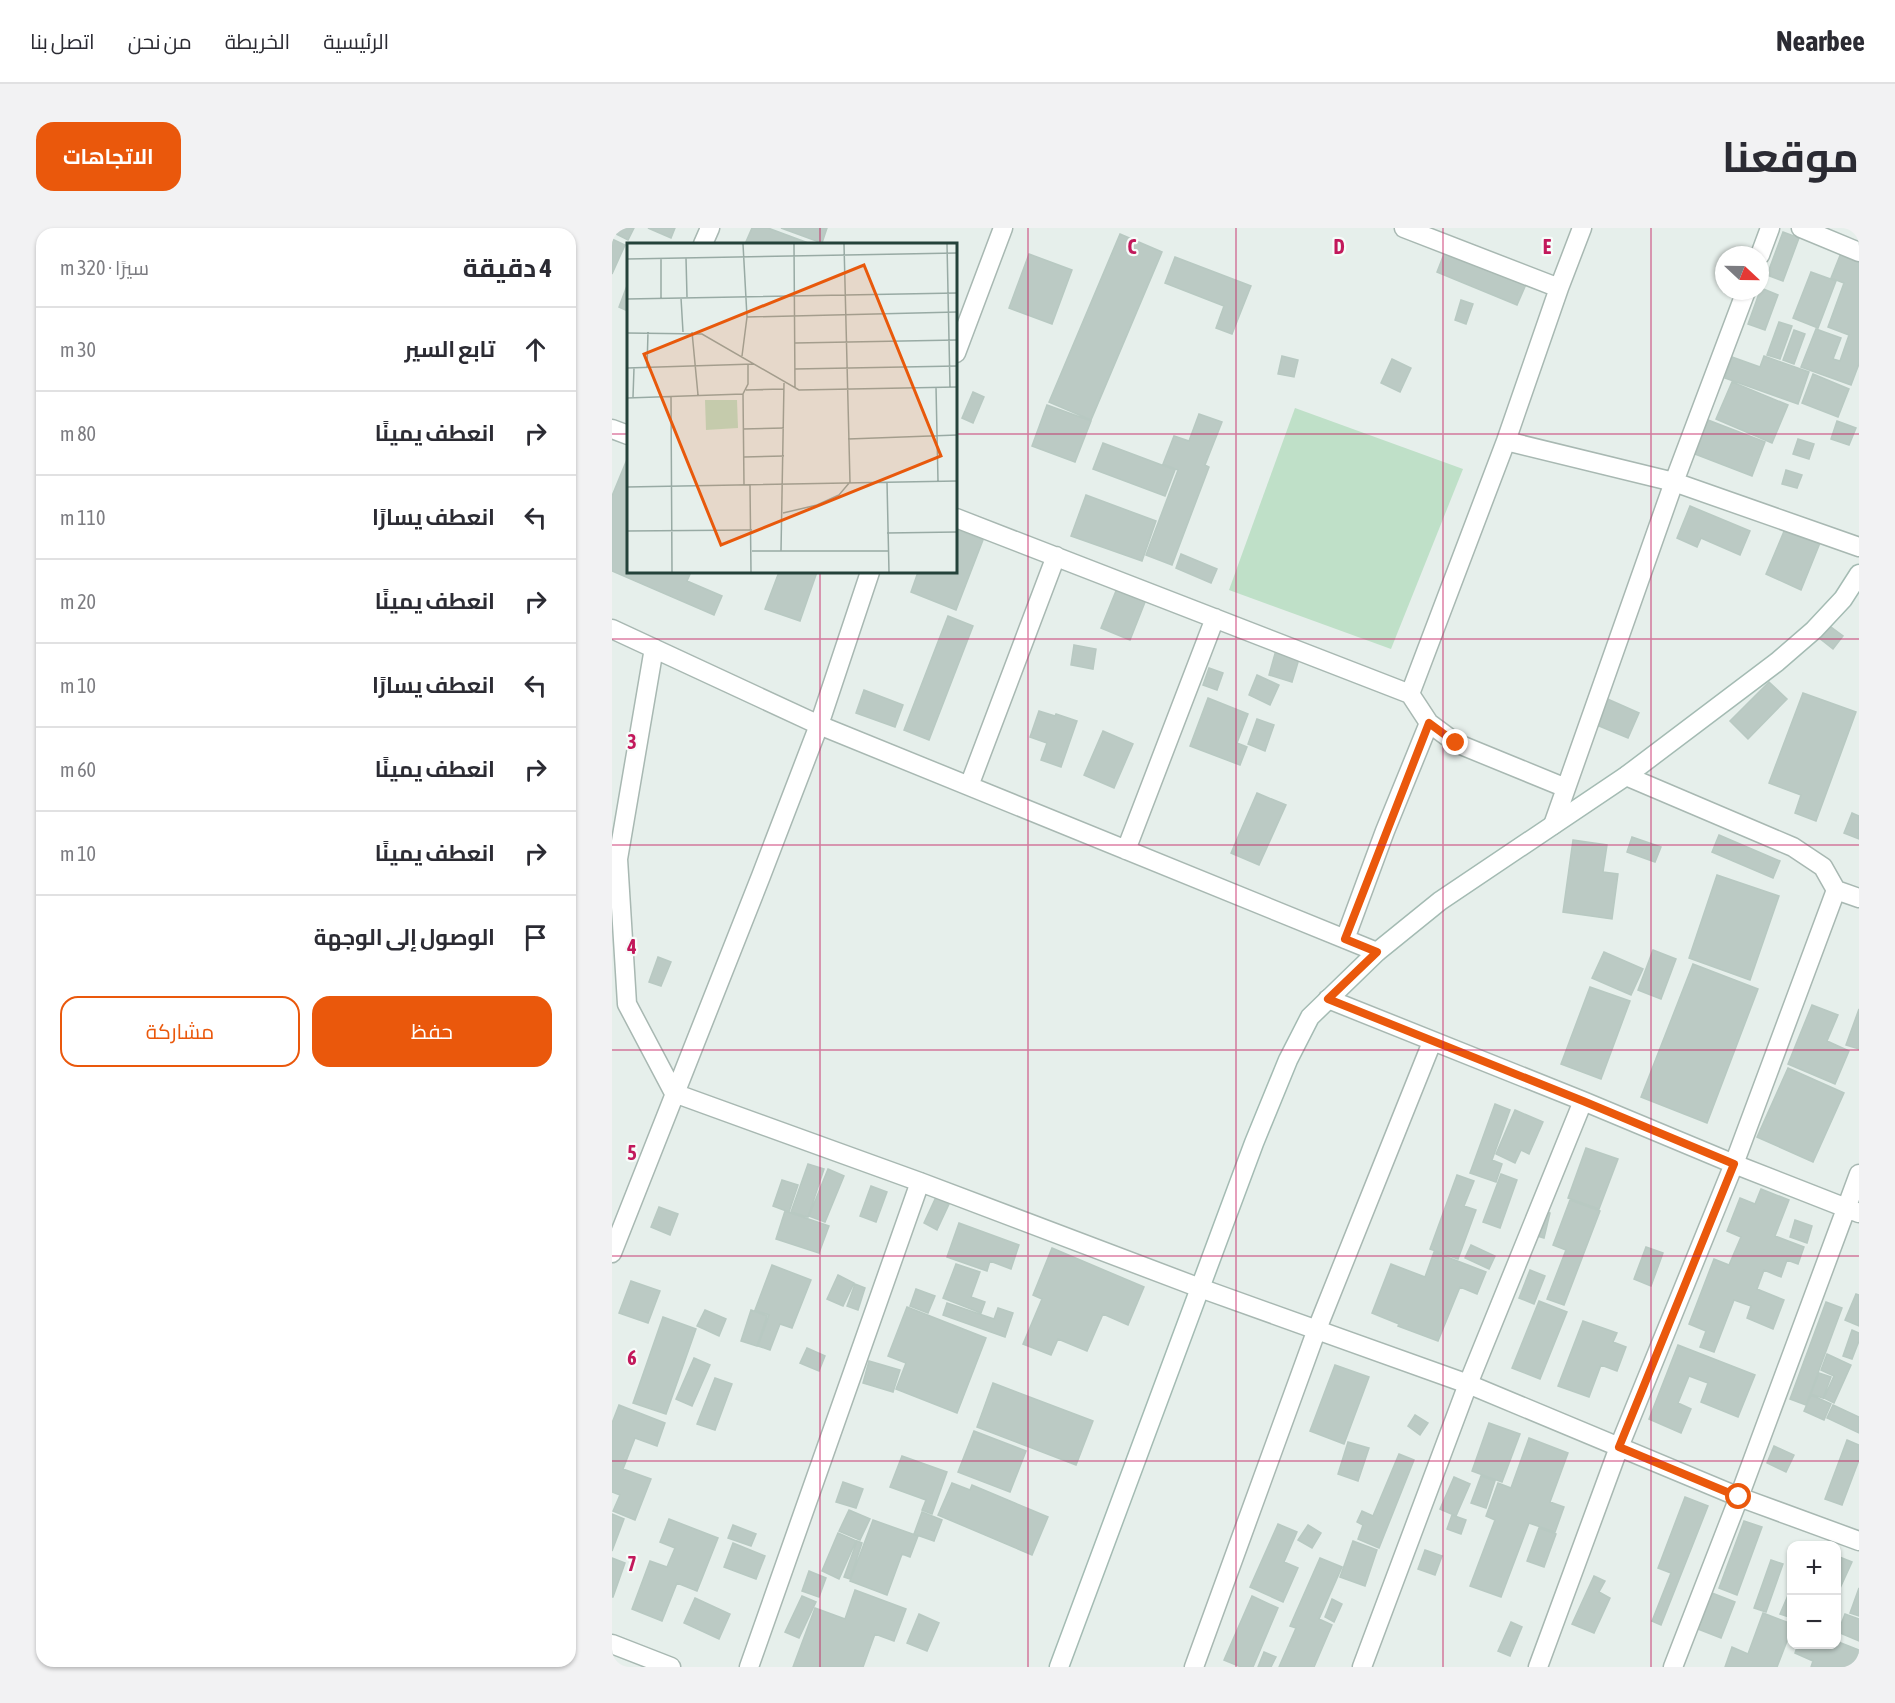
<!DOCTYPE html>
<html lang="ar">
<head>
<meta charset="utf-8">
<style>
	:root { --surface:#fff; --page:#f2f2f3; --text:#2b2b33; --muted:#7c7c81; --line:#e1e1e2; --accent:#ea580c }
	body { margin:0; font-family:"Asap Condensed",Cairo,sans-serif; background:var(--page); color:var(--text); direction:rtl }
	.controls { position:absolute; right:18px; bottom:18px; display:grid; overflow:hidden; border-radius:12px; box-shadow:0 2px 4px #0004 }
	.controls button { width:54px; height:54px; display:grid; place-items:center; padding:0; border:0; border-bottom:2px solid var(--line); background:var(--surface); color:var(--text); font:30px sans-serif }
	.compass { position:absolute; left:1103px; top:18px; width:54px; height:54px; border-radius:50%; background:var(--surface); box-shadow:0 2px 4px #0004; rotate:112deg }
	.stop { position:absolute; width:18px; height:18px; margin:-14px; border:4px solid #ea580c; border-radius:50%; background:#fff }
	.stop.end { background:#ea580c; border-color:#fff; box-shadow:0 2px 6px #0008 }
	.list { margin:0; padding:0; list-style:none }
	h2 { display:flex; justify-content:space-between; align-items:center; height:78px; margin:0; padding:0 24px; font-size:26px }
	h2 small { font-size:20px; font-weight:400; color:var(--muted) }
	.list li { display:grid; grid-template-columns:39px 1fr auto; gap:18px; align-items:center; box-sizing:border-box; height:84px; padding:0 24px; border-top:2px solid var(--line) }
	.list b { display:block; font-size:22px; white-space:nowrap }
	.list em { font-size:20px; font-style:normal; color:var(--muted) }
	.actions { display:flex; gap:12px; padding:18px 24px }
	.actions a { flex:1; padding:14px 0; border:2px solid var(--accent); border-radius:18px; text-align:center; font-size:21px; color:var(--accent) }
	.actions .main { background:var(--accent); color:#fff }
	.icon { flex:none; width:33px; height:33px; fill:none; stroke:currentColor; stroke-width:2; stroke-linecap:round; stroke-linejoin:round }
	.map { position:relative; flex:none; width:1247px; height:1439px; overflow:hidden; direction:ltr; border-radius:18px }
	header { display:flex; align-items:center; gap:36px; box-sizing:border-box; height:84px; padding:0 30px; background:var(--surface); border-bottom:2px solid var(--line) }
	header strong { font-size:28px }
	nav { display:flex; gap:33px; margin-inline-start:auto; font-size:21px }
	.intro { display:flex; align-items:center; justify-content:space-between; box-sizing:border-box; height:144px; padding:0 36px }
	h1 { margin:0; font-size:42px }
	.button { padding:15px 27px; border-radius:18px; background:var(--accent); color:#fff; font-size:21px; font-weight:700 }
	main { display:flex; gap:36px; padding:0 36px }
	aside { flex:1; background:var(--surface); border-radius:18px; box-shadow:0 2px 4px #0004 }
	.map>svg:first-child { display:block }
	.green { fill:#bfe0c8 }
	.building { fill:#bbcac4; stroke:#b8c9c2; stroke-width:1.5 }
	.lines { fill:none; stroke-linecap:round; stroke-linejoin:round }
	.street-casing { stroke:#a8b8b2; stroke-width:21 }
	.secondary-casing { stroke:#a4bbb3; stroke-width:21 }
	.street { stroke:#fff; stroke-width:18 }
	.secondary { stroke:#fff; stroke-width:18 }
	.route { stroke:#ea580c; stroke-width:8 }
	.grid { fill:none; stroke:#c2185b; stroke-width:1.5; stroke-opacity:0.55 }
	.inset-road { fill:none; stroke:#98aaa4; stroke-width:1.5 }
	.view { fill:#e8590c; fill-opacity:0.15; stroke:#e8590c; stroke-width:3 }
	.inset-edge { fill:none; stroke:#24423a; stroke-width:3 }
	.grid-label { font-size:20px; text-anchor:middle; font-weight:bold; fill:#c2185b; stroke:#f7fbf9; stroke-width:4.5; stroke-linejoin:round; paint-order:stroke }
</style>
</head>
<body>
<header>
<strong>Nearbee</strong>
<nav><a>الرئيسية</a><a>الخريطة</a><a>من نحن</a><a>اتصل بنا</a></nav>
</header>
<div class="intro"><h1>موقعنا</h1><a class="button">الاتجاهات</a></div>
<main>
<div class="map">
<svg width="1247" height="1439" viewBox="0 0 1247 1439">
	<rect width="100%" height="100%" fill="#e6efeb"/>
	<path class="green" d="M683,180L851,241L779,421L617,362Z"/>
	<path class="building" d="M0,0H22L16,12L0,4Z
		M36,0H63L59,10Z
		M140,0H156L199,16H133Z
		M169,0H215L210,15Z
		M1171,4L1187,10L1171,53L1155,47Z
		M508,6L550,24L479,192L437,174Z
		M0,11L13,17L0,46Z
		M834,21L915,54L905,77L825,44Z
		M1229,25L1247,32V136L1239,157L1189,139L1204,101L1229,110L1221,131L1228,133L1237,107L1216,99L1232,55L1219,50Z
		M417,26L460,42L440,96L397,80Z
		M563,29L639,58L620,106L604,100L612,78L553,55Z
		M1199,44L1224,53L1206,100L1181,90Z
		M16,55V83L7,79Z
		M1149,60L1166,67L1153,102L1136,96Z
		M849,72L861,76L854,96L843,92Z
		M1167,94L1180,98L1168,131L1155,127Z
		M1182,102L1193,106L1182,136L1171,132Z
		M670,128L686,132L682,149L666,146Z
		M1152,128L1197,144L1186,176L1113,150L1120,129L1148,139Z
		M780,131L799,140L788,164L769,155Z
		M1201,146L1237,161L1226,189L1190,175Z
		M1120,154L1176,177L1160,215L1104,191Z
		M361,164L372,169L361,195L350,190Z
		M435,177L479,193L463,234L420,218Z
		M587,186L610,194L593,237L597,239L560,337L534,327L566,242L551,236L562,208L577,213Z
		M1096,192L1153,214L1140,248L1083,226Z
		M1225,193L1244,200L1237,217L1219,211Z
		M1186,211L1202,216L1197,231L1181,226Z
		M491,215L563,242L553,268L481,241Z
		M16,229V344H79L75,353L110,368L102,387L0,343V268Z
		M1174,242L1190,247L1185,260L1170,256Z
		M474,267L544,293L530,333L459,308Z
		M1078,278L1138,303L1128,327L1089,310L1085,319L1065,310Z
		M344,301L371,312L344,382L299,364L306,344H344Z
		M1173,301L1208,315L1189,362L1154,346Z
		M569,326L605,341L599,355L564,340Z
		M167,344H205L188,393L153,381Z
		M508,353L537,364L518,412L489,400Z
		M336,388L361,398L317,512L292,502Z
		M1215,396L1231,408L1221,421L1206,409Z
		M666,415L690,421L680,454L657,447Z
		M462,417L484,421L481,441L459,437Z
		M597,440L611,445L605,462L591,457Z
		M645,447L667,457L658,477L637,467Z
		M1157,454L1175,471L1136,511L1118,493Z
		M252,462L291,477L283,499L244,485Z
		M1191,465L1244,484L1204,593L1183,585L1189,567L1157,555Z
		M991,469L1027,485L1016,510L980,495Z
		M596,470L636,486L625,515L635,519L628,537L578,518Z
		M427,483L443,488L444,486L465,493L449,539L429,532L435,515L418,509Z
		M645,491L662,497L653,523L636,516Z
		M491,503L521,516L502,560L472,547Z
		M645,565L674,577L647,637L619,625Z
		M1240,585L1247,588V611L1232,605Z
		M1107,607L1168,633L1161,650L1100,624Z
		M1020,609L1049,619L1043,634L1015,624Z
		M961,612L995,617L991,644L1006,646L1000,691L951,684Z
		M1105,647L1167,668L1138,752L1077,730Z
		M1041,722L1064,731L1049,771L1026,762Z
		M992,724L1031,741L1019,767L980,750Z
		M46,729L59,734L49,758L37,754Z
		M1081,736L1146,761L1095,895L1029,869Z
		M978,759L1018,773L989,851L949,836Z
		M1200,777L1226,787L1215,813L1237,823L1223,856L1176,836Z
		M1247,781V821L1234,817Z
		M1176,840L1232,865L1201,934L1145,909Z
		M883,876L898,882L880,932L890,936L884,954L858,945Z
		M903,882L931,894L917,926L909,922L903,935L884,926Z
		M974,920L1006,931L987,981L956,970Z
		M196,936L212,941L196,989L179,984Z
		M216,941L232,948L213,994L197,988Z
		M889,946L905,952L888,1000L871,994Z
		M845,947L862,953L852,978L864,982L846,1031L818,1021Z
		M170,952L186,957L177,984L161,978Z
		M259,958L275,964L264,994L248,988Z
		M1149,961L1177,972L1163,1008L1192,1019L1186,1036L1175,1032L1169,1049L1152,1042L1145,1061L1172,1072L1161,1101L1135,1090L1139,1078L1122,1072L1102,1124L1088,1119L1094,1103L1077,1096L1102,1031L1117,1037L1129,1009L1115,1003L1128,970L1143,976Z
		M324,969L337,976L325,1002L312,995Z
		M958,972L988,983L952,1077L935,1071L954,1022L941,1017Z
		M47,979L66,986L58,1007L39,999Z
		M925,981L938,985L932,1010L918,1006Z
		M173,983L217,998L207,1025L164,1011Z
		M1183,992L1200,998L1195,1015L1178,1009Z
		M347,995L407,1017L399,1041L378,1033L375,1043L335,1029Z
		M859,1017L883,1028L877,1041L853,1030Z
		M1034,1019L1051,1025L1039,1058L1022,1051Z
		M440,1020L532,1059L516,1097L491,1086L475,1123L446,1111L439,1127L411,1116L430,1071L421,1067Z
		M822,1024L874,1044L865,1066L848,1059L826,1113L786,1098L787,1096L760,1085L779,1036L813,1049Z
		M344,1036L368,1044L359,1069L373,1074L369,1085L331,1070Z
		M160,1037L199,1052L180,1100L168,1096L158,1122L146,1118L157,1087L143,1082Z
		M918,1042L933,1048L922,1076L907,1070Z
		M226,1047L242,1055L231,1078L215,1071Z
		M19,1053L48,1063L36,1095L7,1085Z
		M243,1056L253,1060L246,1082L235,1078Z
		M304,1061L323,1068L316,1085L298,1078Z
		M1244,1066L1247,1067V1098L1233,1092Z
		M927,1073L955,1084L928,1151L900,1140Z
		M1214,1074L1230,1080L1194,1177L1178,1171Z
		M335,1075L382,1091L386,1080L401,1085L393,1109L331,1087Z
		M295,1079L374,1110L345,1185L284,1161L294,1135L276,1128Z
		M93,1082L114,1091L107,1108L85,1098Z
		M139,1082L155,1088L145,1118L129,1113Z
		M51,1089L84,1101L54,1186L21,1175Z
		M971,1093L1005,1105L1001,1114L1014,1119L1005,1143L989,1137L977,1169L946,1158Z
		M1240,1102L1247,1105V1113L1240,1131L1231,1128Z
		M1066,1117L1143,1147L1126,1189L1089,1174L1096,1155L1077,1148L1066,1175L1079,1181L1069,1205L1037,1191Z
		M195,1120L213,1128L207,1143L188,1135Z
		M1215,1126L1239,1137L1222,1175L1212,1170L1222,1148L1209,1142Z
		M82,1130L98,1137L80,1178L64,1171Z
		M257,1133L288,1142L281,1164L251,1155Z
		M723,1137L757,1149L732,1216L698,1203Z
		M1207,1145L1219,1149L1211,1170L1199,1166Z
		M103,1150L120,1156L103,1202L85,1196Z
		M381,1155L481,1193L464,1237L365,1199Z
		M1199,1167L1219,1176L1212,1192L1192,1183Z
		M7,1177L53,1195L45,1218L23,1210L11,1241L39,1251L23,1292L1,1283L8,1267L0,1264V1195Z
		M1221,1177L1247,1189V1205L1215,1190Z
		M803,1187L816,1195L808,1207L796,1198Z
		M877,1195L908,1206L890,1254L860,1243Z
		M362,1203L414,1223L398,1264L346,1244Z
		M917,1210L956,1225L938,1274L952,1279L943,1304L917,1295L889,1369L858,1358L883,1292L874,1288L886,1255L899,1260Z
		M1235,1212L1247,1217V1232L1230,1277L1213,1271Z
		M736,1214L757,1220L746,1253L726,1246Z
		M1162,1218L1182,1227L1174,1244L1155,1235Z
		M787,1226L802,1232L767,1320L746,1311L751,1297L745,1294L750,1283L761,1288Z
		M290,1228L335,1244L320,1286L310,1282L314,1272L278,1259Z
		M869,1248L883,1253L874,1280L859,1275Z
		M842,1249L858,1256L844,1288L828,1281Z
		M231,1254L251,1261L244,1280L224,1274Z
		M340,1255L358,1262L360,1257L436,1289L420,1327L326,1287Z
		M1073,1269L1096,1278L1049,1397L1040,1393L1059,1345L1046,1340Z
		M237,1282L258,1291L248,1312L227,1303Z
		M310,1284L330,1292L322,1313L302,1306Z
		M0,1286L12,1291L0,1323Z
		M840,1287L854,1292L849,1306L835,1301Z
		M57,1291L106,1310L85,1363L65,1355L50,1393L20,1381L38,1333L55,1339L63,1320L48,1314Z
		M261,1292L306,1308L298,1329L290,1326L275,1367L238,1353Z
		M1132,1293L1150,1299L1125,1367L1107,1360Z
		M666,1296L685,1304L672,1334L686,1340L671,1374L638,1359Z
		M121,1297L144,1306L139,1318L116,1310Z
		M696,1297L709,1305L700,1320L686,1312Z
		M927,1300L944,1306L932,1339L915,1333Z
		M226,1305L244,1313L227,1351L210,1343Z
		M245,1313L250,1315L238,1351L232,1349Z
		M741,1313L765,1322L753,1358L728,1349Z
		M121,1315L153,1328L144,1351L112,1339Z
		M813,1322L830,1328L823,1347L806,1341Z
		M1225,1328L1240,1334L1224,1369V1330Z
		M0,1330L13,1335L1,1369H0Z
		M708,1330L730,1339L707,1391L720,1397L702,1439H667L684,1400L678,1398Z
		M1159,1332L1171,1336L1154,1384L1142,1380Z
		M197,1343L214,1350L207,1369L190,1363Z
		M982,1348L993,1353L987,1364L998,1370L982,1405L960,1396Z
		M1180,1358V1390L1168,1386Z
		M1247,1360V1388L1238,1385Z
		M243,1362L294,1381L282,1413L263,1406L251,1439H181L203,1380L233,1391Z
		M1100,1365L1123,1374L1109,1410L1086,1401Z
		M190,1368L204,1374L187,1410L173,1404Z
		M640,1368L666,1380L641,1439H629L612,1432Z
		M83,1370L118,1386L107,1411L72,1395Z
		M720,1371L730,1376L722,1394L713,1389Z
		M1151,1385L1180,1396V1400L1165,1439H1113L1120,1419L1136,1426Z
		M307,1386L327,1395L315,1423L295,1415Z
		M1233,1386L1247,1391V1413L1226,1404Z
		M899,1394L910,1399L898,1428L886,1423Z
		M1224,1413L1247,1422V1439H1199L1201,1433L1183,1425L1186,1416H1224Z
		M652,1424L664,1429L659,1439H646Z"/>
	<g class="lines">
		<g class="street-casing">
			<path id="street" d="M792,0L947,60
				M1189,0L1247,24
				M91,16L98,0
				M1148,27L1158,0
				M344,125L391,0
				M0,201L16,207
				M894,213L1062,254L1247,319
				M344,290L798,466L817,495L844,515L954,560
				M0,401L207,497L765,724
				M42,420L6,631L15,776L62,865L308,954L588,1060L856,1156L1127,1269L1247,1313
				M798,466L894,213L947,60L970,0
				M1014,548L1181,619L1211,639L1224,662L1247,670
				M357,558L444,328
				M941,597L1062,254L1134,63
				M514,622L603,390
				M733,711L773,603L817,495
				M716,771L971,873L1122,936L1247,985
				M0,1025L149,648L207,497L258,344
				M0,1416L59,1439
				M137,1439L308,954
				M582,1439L705,1101L820,814
				M750,1439L856,1156L971,873
				M926,1439L1007,1219L1122,936L1224,662
				M1061,1439L1127,1269L1247,946"/>
		</g>
		<g class="secondary-casing">
			<path id="secondary" d="M447,1439L642,915L676,832L698,789L765,724L828,673L1014,548L1165,434L1202,402L1231,371L1247,346"/>
		</g>
		<use href="#street" class="street"/>
		<use href="#secondary" class="secondary"/>
	</g>
	<g class="lines">
		<path class="route" d="M844,515L817,495L733,711L765,724L716,771L971,873L1122,936L1007,1219L1127,1269"/>
	</g>
	<path class="grid" d="M208,0V16M416,0V1439M624,0V1439M831,0V1439M1039,0V1439M0,206H16M344,206H1247M208,344V1439M0,411H1247M0,617H1247M0,822H1247M0,1028H1247M0,1233H1247"/>
	<g transform="translate(15 15)">
		<rect width="330" height="330" fill="#e6efeb"/>
		<path d="M78,157H110L111,185L79,187Z" fill="#bfe0c8"/>
		<path class="inset-road" d="M167,1L168,145M320,1L323,144M59,15L60,54M0,16L330,10M34,16V55M54,55L56,89M0,56L330,50M120,74L330,69M65,89L71,152M0,90L75,91L172,147L330,144M168,100L330,97M115,113L120,74L116,1M0,125L127,121M20,125L21,89M168,126L330,123M309,144L311,238M119,147L157,146M44,153L45,329M6,154L7,125M0,155L116,151M116,186L157,185M221,196L330,192M117,214L157,213M260,239L262,329M117,242L116,151L121,141V121M123,242L124,329M0,244L330,238M156,270L190,262L212,252L223,239L217,1M0,288L125,287M260,290L330,289M125,308H261M154,308L157,140"/>
		<path class="view" d="M237,22L314,213L94,302L17,111Z"/>
		<rect width="330" height="330" class="inset-edge"/>
	</g>
	<g class="grid-label">
		<text x="520" y="26">C</text>
		<text x="727" y="26">D</text>
		<text x="935" y="26">E</text>
		<text x="20" y="521">3</text>
		<text x="20" y="726">4</text>
		<text x="20" y="932">5</text>
		<text x="20" y="1137">6</text>
		<text x="20" y="1343">7</text>
	</g>
</svg>
<div class="controls">
<button>+</button>
<button>−</button>
</div>
<svg class="compass" viewBox="-18 -18 36 36"><path d="M0-13l5 13h-10z" fill="#e53935"/><path d="M0 13l5-13h-10z" fill="#7c7c81"/></svg>
<div class="stop" style="left:1127px;top:1269px"></div>
<div class="stop end" style="left:844px;top:515px"></div>
</div>
<aside>
<h2>4 دقيقة<small>سيرًا · 320 m</small></h2>
<ul class="list">
<li><svg class="icon" aria-label="ahead" viewBox="0 0 24 24"><path d="M12 20V5M6 11l6-6 6 6"/></svg><div><b>تابع السير</b></div><em>30 m</em></li>
<li><svg class="icon" aria-label="right" viewBox="0 0 24 24"><path d="M7 20v-9h11M14 6l5 5-5 5"/></svg><div><b>انعطف يمينًا</b></div><em>80 m</em></li>
<li><svg class="icon" aria-label="left" viewBox="0 0 24 24"><path d="M17 20v-9H6M10 6l-5 5 5 5"/></svg><div><b>انعطف يسارًا</b></div><em>110 m</em></li>
<li><svg class="icon" aria-label="right" viewBox="0 0 24 24"><path d="M7 20v-9h11M14 6l5 5-5 5"/></svg><div><b>انعطف يمينًا</b></div><em>20 m</em></li>
<li><svg class="icon" aria-label="left" viewBox="0 0 24 24"><path d="M17 20v-9H6M10 6l-5 5 5 5"/></svg><div><b>انعطف يسارًا</b></div><em>10 m</em></li>
<li><svg class="icon" aria-label="right" viewBox="0 0 24 24"><path d="M7 20v-9h11M14 6l5 5-5 5"/></svg><div><b>انعطف يمينًا</b></div><em>60 m</em></li>
<li><svg class="icon" aria-label="right" viewBox="0 0 24 24"><path d="M7 20v-9h11M14 6l5 5-5 5"/></svg><div><b>انعطف يمينًا</b></div><em>10 m</em></li>
<li><svg class="icon" aria-label="arrive" viewBox="0 0 24 24"><path d="M6 21V4h12l-3 4 3 4H6"/></svg><div><b>الوصول إلى الوجهة</b></div></li>
</ul>
<div class="actions"><a class="main">حفظ</a><a>مشاركة</a></div>
</aside>
</main>
</body>
</html>
